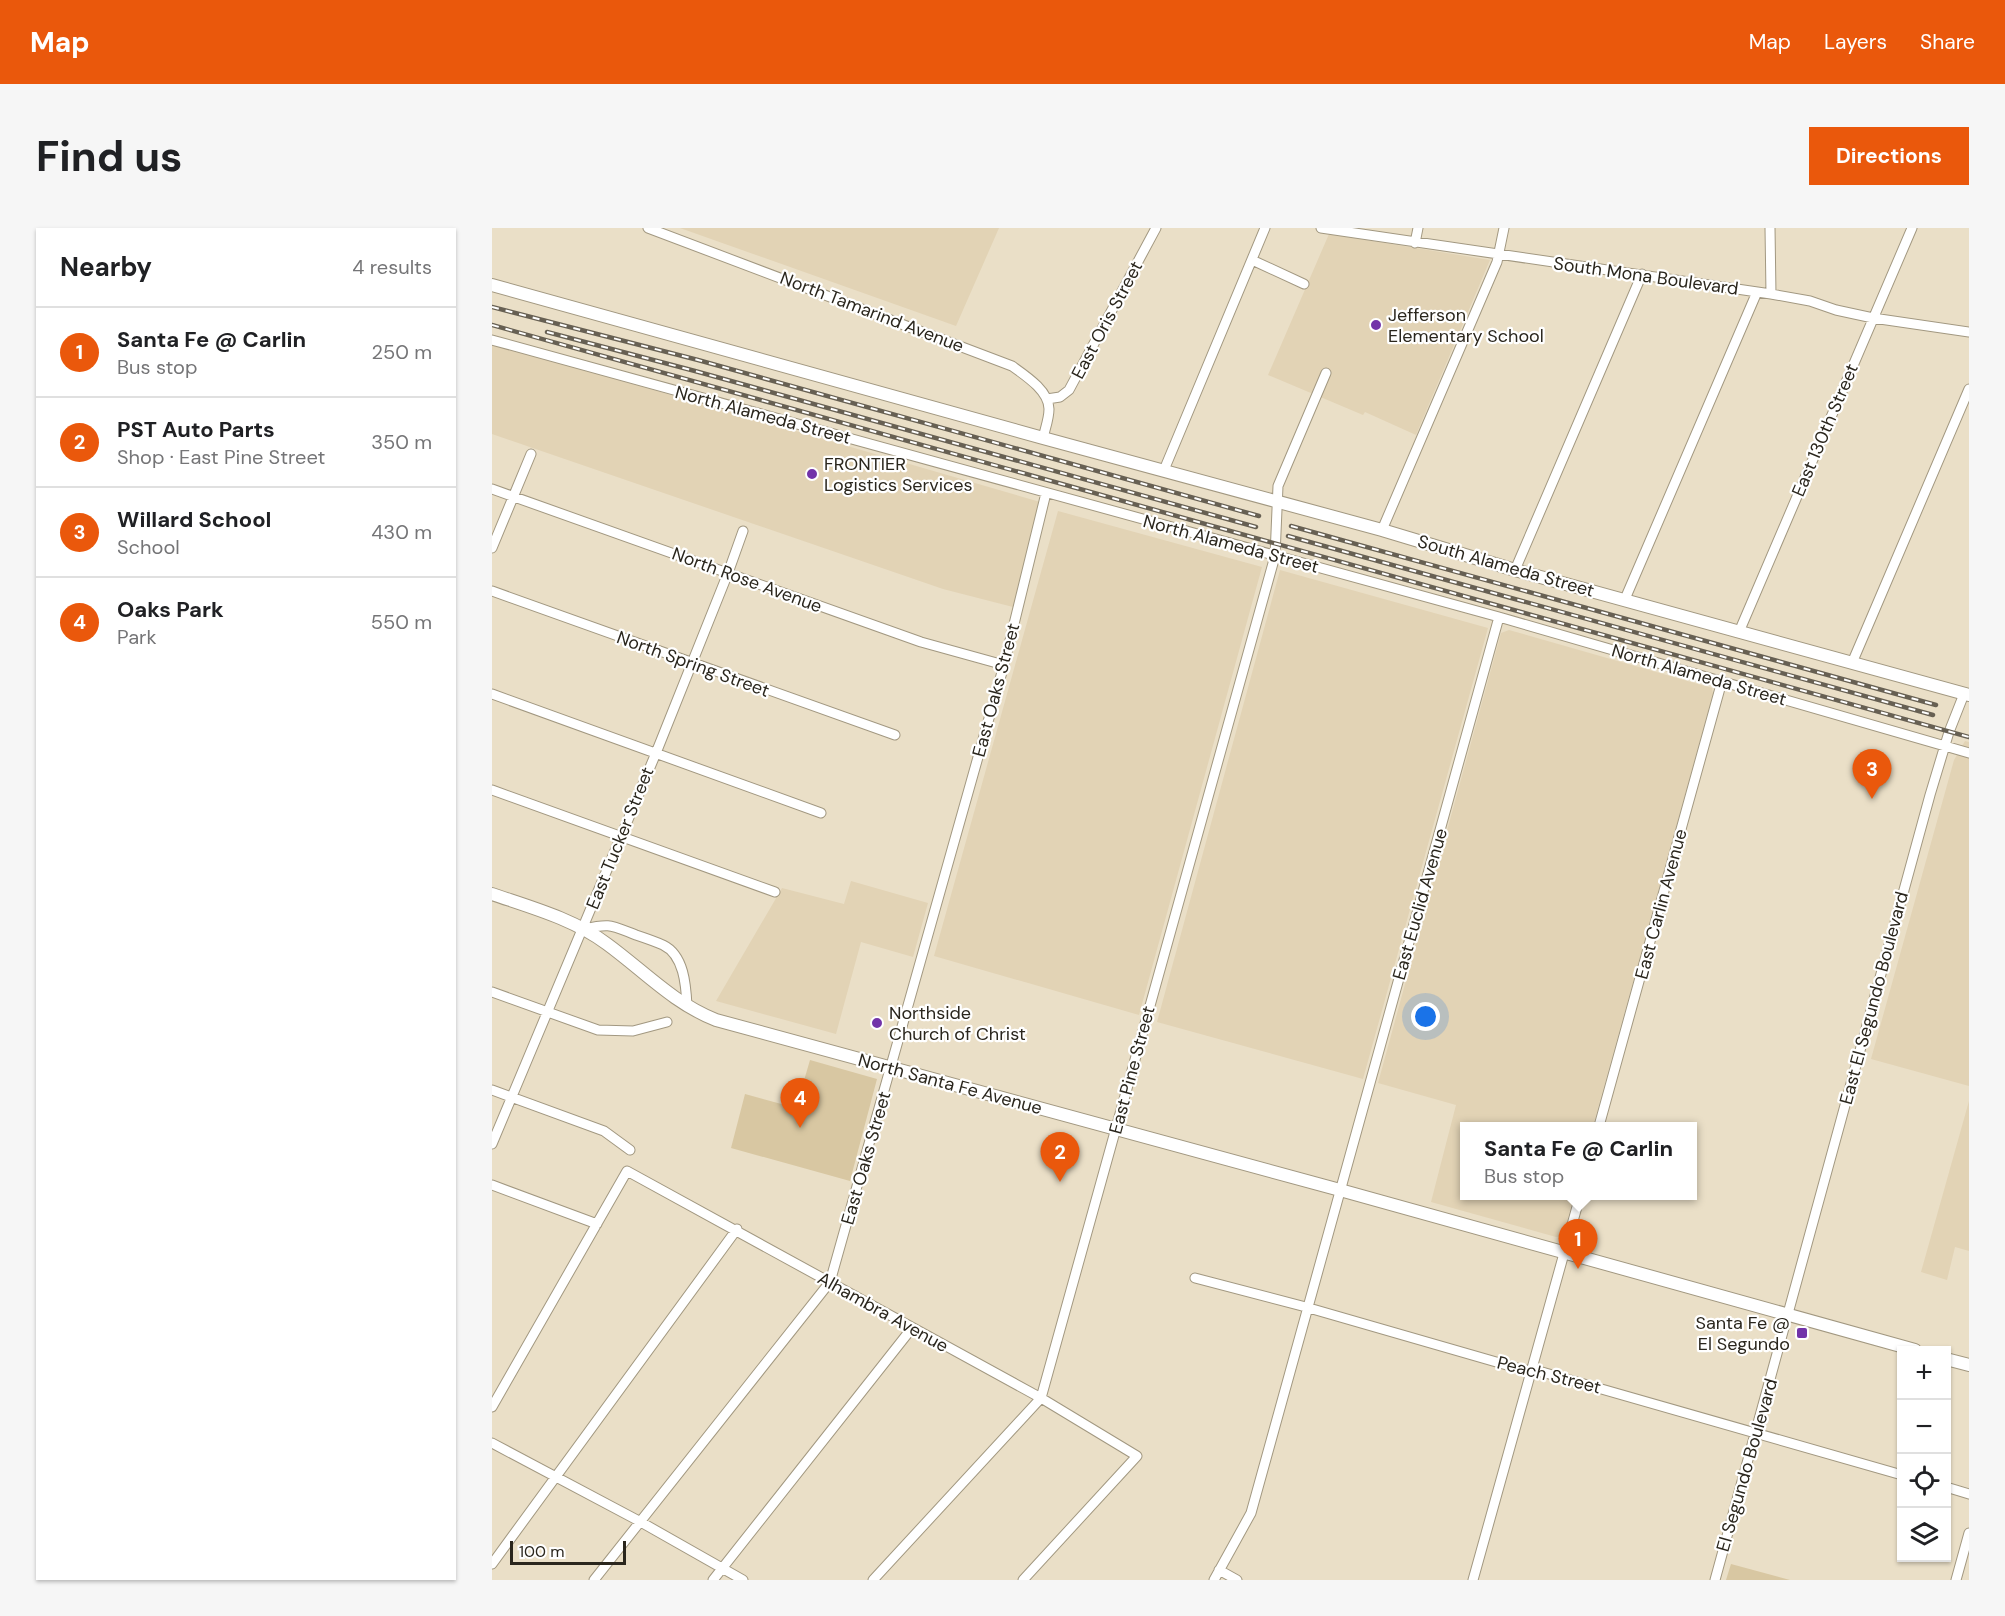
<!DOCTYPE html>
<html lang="en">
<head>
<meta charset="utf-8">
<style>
	:root { --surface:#fff; --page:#f6f6f6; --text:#202124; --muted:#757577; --line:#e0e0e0; --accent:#ea580c }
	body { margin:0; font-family:"DM Sans",sans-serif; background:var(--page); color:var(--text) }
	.controls { position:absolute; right:18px; bottom:18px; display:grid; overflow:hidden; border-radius:0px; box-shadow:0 2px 4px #0004 }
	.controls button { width:54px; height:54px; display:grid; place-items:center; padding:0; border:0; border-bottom:2px solid var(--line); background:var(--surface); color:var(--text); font:30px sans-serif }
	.scale { position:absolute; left:18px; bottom:15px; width:116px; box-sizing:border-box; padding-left:6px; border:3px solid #2a261d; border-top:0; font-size:16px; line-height:21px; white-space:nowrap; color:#2a261d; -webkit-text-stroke:4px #fff; paint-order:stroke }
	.you { position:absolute; left:934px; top:789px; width:21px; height:21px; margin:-15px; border:4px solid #fff; border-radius:50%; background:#1a73e8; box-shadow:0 0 0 9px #1a73e833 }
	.badge { display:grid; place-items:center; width:39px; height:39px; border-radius:50%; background:var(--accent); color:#fff; font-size:20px; font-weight:700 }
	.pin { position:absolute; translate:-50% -50px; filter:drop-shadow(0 2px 3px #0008) }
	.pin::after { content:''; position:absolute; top:32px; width:21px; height:18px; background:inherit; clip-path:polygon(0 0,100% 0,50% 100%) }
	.popup { position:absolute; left:968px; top:894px; width:237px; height:78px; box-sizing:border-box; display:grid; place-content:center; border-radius:0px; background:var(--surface); filter:drop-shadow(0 2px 4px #0005); font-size:20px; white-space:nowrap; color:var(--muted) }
	.popup b { font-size:22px; color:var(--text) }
	.popup::after { content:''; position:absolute; left:50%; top:100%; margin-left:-12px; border:12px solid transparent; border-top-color:var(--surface) }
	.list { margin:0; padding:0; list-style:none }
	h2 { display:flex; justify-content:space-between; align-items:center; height:78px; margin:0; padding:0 24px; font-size:26px }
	h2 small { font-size:20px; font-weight:400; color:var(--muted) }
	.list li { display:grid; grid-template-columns:39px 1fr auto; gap:18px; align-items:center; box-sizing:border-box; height:90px; padding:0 24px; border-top:2px solid var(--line) }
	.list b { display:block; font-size:22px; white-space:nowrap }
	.list p { margin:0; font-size:20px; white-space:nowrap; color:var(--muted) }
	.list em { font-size:20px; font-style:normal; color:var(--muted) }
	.icon { flex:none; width:33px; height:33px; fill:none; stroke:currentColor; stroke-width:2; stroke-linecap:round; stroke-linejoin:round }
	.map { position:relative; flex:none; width:1477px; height:1352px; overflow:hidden; border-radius:0px }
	header { display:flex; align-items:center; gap:36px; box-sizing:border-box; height:84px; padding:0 30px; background:var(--accent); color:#fff }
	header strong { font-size:28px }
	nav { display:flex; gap:33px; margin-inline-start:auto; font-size:21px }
	.intro { display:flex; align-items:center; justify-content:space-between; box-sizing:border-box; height:144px; padding:0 36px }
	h1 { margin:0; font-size:42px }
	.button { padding:15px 27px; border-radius:0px; background:var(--accent); color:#fff; font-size:21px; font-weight:700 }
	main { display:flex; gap:36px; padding:0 36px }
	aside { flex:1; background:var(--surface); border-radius:0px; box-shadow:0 2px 4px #0004 }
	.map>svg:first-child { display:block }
	.built { fill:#e2d3b5 }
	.green { fill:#d8c7a2 }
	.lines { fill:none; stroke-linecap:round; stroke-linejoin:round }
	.minor-casing { stroke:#a29881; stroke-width:11 }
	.major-casing { stroke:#a29881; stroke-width:14 }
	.minor { stroke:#fff; stroke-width:9 }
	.major { stroke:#fff; stroke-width:12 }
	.rail-casing { stroke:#676053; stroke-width:4.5 }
	.rail { stroke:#fff; stroke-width:2; stroke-dasharray:7; stroke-linecap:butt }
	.poi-dot { fill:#7233a9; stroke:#fff; stroke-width:2 }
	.labels { text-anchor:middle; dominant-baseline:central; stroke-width:4.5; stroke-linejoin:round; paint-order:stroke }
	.street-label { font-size:18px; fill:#2a261d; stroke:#fff }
	.poi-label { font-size:18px; fill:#2a261d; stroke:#fff; text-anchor:start }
</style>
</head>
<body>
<header>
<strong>Map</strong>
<nav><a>Map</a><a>Layers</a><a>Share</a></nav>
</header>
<div class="intro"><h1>Find us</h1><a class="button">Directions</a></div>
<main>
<aside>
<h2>Nearby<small>4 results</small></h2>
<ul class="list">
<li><span class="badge">1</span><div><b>Santa Fe @ Carlin</b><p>Bus stop</p></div><em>250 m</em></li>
<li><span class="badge">2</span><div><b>PST Auto Parts</b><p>Shop · East Pine Street</p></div><em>350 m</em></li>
<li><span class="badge">3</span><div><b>Willard School</b><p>School</p></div><em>430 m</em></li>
<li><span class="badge">4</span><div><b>Oaks Park</b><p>Park</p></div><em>550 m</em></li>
</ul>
</aside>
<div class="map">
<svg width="1477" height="1352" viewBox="0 0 1477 1352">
	<rect width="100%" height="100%" fill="#eadfc7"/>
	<path class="built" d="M188,0H507L464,98Z
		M837,6L998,32L924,207L873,184L871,187L776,147Z
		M0,115L548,274L521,379L451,361L0,206Z
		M566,283L770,339L647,787L442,728Z
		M788,342L996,400L871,851L665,794Z
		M1017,402L1220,460L1221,466L1101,898H972V968H1082L1071,1008L1064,1009L939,974L964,877L886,855L1009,405Z
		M1473,513L1477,514V858L1379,831L1462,532Z
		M359,653L436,675L421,729L369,714L344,806L224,773L290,660L352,676Z
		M1477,873V1023L1463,1019L1455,1052L1429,1044Z"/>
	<path class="green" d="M318,832L385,851L358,953L239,920L253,866L304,880Z
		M1239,1336L1298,1352H1234Z"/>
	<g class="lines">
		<g class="minor-casing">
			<path id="minor" d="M156,0L520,138C534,148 557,163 557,181C557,191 553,201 551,210
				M829,0L1279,66L1318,73L1344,82L1381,90L1477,104
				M1278,0L1279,66
				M923,15L926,0
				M760,32L812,56
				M0,112L1007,389L1477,525
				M555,171L568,169L577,162L664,0
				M672,242L773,0
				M0,261L429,414L512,437
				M890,302L1005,34L1012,0
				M0,320L39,226
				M1023,342L1150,46
				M0,363L403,507
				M1133,371L1265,64
				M1247,404L1420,0
				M1360,435L1477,161
				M0,466L329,585
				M0,562L283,664
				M91,701C119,695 118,697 144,707C153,710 162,713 171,717C192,727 194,757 195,778
				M0,764L106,802L141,803L175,794
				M0,862L112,903L138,922
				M1107,898L1230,453
				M0,916L164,525L236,345L251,303
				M0,957L105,996
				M703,1050L810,1078L1032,1142L1050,1144L1410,1247
				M0,1179L135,943L549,1170L645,1228L531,1352
				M0,1215L147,1293L251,1352
				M1454,1259L1477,1266
				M0,1336L245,1001
				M727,1342L745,1352
				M102,1352L338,1054L512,437L554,265
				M221,1352L420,1100
				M381,1352L549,1170L783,328L786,258L834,145
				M722,1352L759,1285L1007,389
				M981,1352L1088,968
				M1223,1352L1438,567L1457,504L1472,466
				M1464,1352L1477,1305"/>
		</g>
		<g class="major-casing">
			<path id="major" d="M0,57L551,210L890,302L1023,342L1477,467
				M0,666C38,679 82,691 115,716C152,743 181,775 224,792L848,962L1423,1122
				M1454,1131L1477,1137"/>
		</g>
		<use href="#minor" class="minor"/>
		<use href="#major" class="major"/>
		<g class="rail-casing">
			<path id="rail" d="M0,79L206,132L767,288
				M0,97L1477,509
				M55,104L203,143L764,299
				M799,298L1444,477
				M796,308L1441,487"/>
		</g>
		<use href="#rail" class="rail"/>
	</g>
	<g class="poi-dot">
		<circle cx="884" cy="97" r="6"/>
		<circle cx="320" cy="246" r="6"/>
		<circle cx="385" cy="795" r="6"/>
		<rect x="1304" y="1099" width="12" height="12" rx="3"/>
	</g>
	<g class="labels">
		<g class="street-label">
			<text transform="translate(1154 48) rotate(8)">South Mona Boulevard</text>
			<text transform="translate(380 84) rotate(21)">North Tamarind Avenue</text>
			<text transform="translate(615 92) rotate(-62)">East Oris Street</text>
			<text transform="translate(271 187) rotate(15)">North Alameda Street</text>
			<text transform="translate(1333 202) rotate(-67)">East 130th Street</text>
			<text transform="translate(739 316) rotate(15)">North Alameda Street</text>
			<text transform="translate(1014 338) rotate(16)">South Alameda Street</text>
			<text transform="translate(255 352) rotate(20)">North Rose Avenue</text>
			<text transform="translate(201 436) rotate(20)">North Spring Street</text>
			<text transform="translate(1207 447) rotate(16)">North Alameda Street</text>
			<text transform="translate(504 462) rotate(-75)">East Oaks Street</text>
			<text transform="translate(128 610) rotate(-68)">East Tucker Street</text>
			<text transform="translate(928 676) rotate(-74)">East Euclid Avenue</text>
			<text transform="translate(1169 676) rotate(-75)">East Carlin Avenue</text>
			<text transform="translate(1382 770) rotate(-75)">East El Segundo Boulevard</text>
			<text transform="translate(640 842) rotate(-75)">East Pine Street</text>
			<text transform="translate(458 856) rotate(15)">North Santa Fe Avenue</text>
			<text transform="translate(374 930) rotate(-74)">East Oaks Street</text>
			<text transform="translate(391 1084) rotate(29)">Alhambra Avenue</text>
			<text transform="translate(1057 1147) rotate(14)">Peach Street</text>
			<text transform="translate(1255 1237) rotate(-74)">El Segundo Boulevard</text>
		</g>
		<g class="poi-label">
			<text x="896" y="87">Jefferson<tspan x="896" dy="21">Elementary School</tspan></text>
			<text x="332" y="236">FRONTIER<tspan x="332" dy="21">Logistics Services</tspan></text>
			<text x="397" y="785">Northside<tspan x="397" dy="21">Church of Christ</tspan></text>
			<text x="1298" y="1095" text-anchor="end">Santa Fe @<tspan x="1298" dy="21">El Segundo</tspan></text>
		</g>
	</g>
</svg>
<div class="controls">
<button>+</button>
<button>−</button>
<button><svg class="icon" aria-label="locate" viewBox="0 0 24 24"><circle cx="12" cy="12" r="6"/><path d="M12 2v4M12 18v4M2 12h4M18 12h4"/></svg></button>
<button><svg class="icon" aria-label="layers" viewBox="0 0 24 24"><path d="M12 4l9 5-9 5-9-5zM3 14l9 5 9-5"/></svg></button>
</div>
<div class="scale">100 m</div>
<div class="you"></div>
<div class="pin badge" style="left:1086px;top:1041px">1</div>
<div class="popup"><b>Santa Fe @ Carlin</b>Bus stop</div>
<div class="pin badge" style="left:568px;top:954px">2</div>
<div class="pin badge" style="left:1380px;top:571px">3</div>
<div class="pin badge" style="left:308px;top:900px">4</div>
</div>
</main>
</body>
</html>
